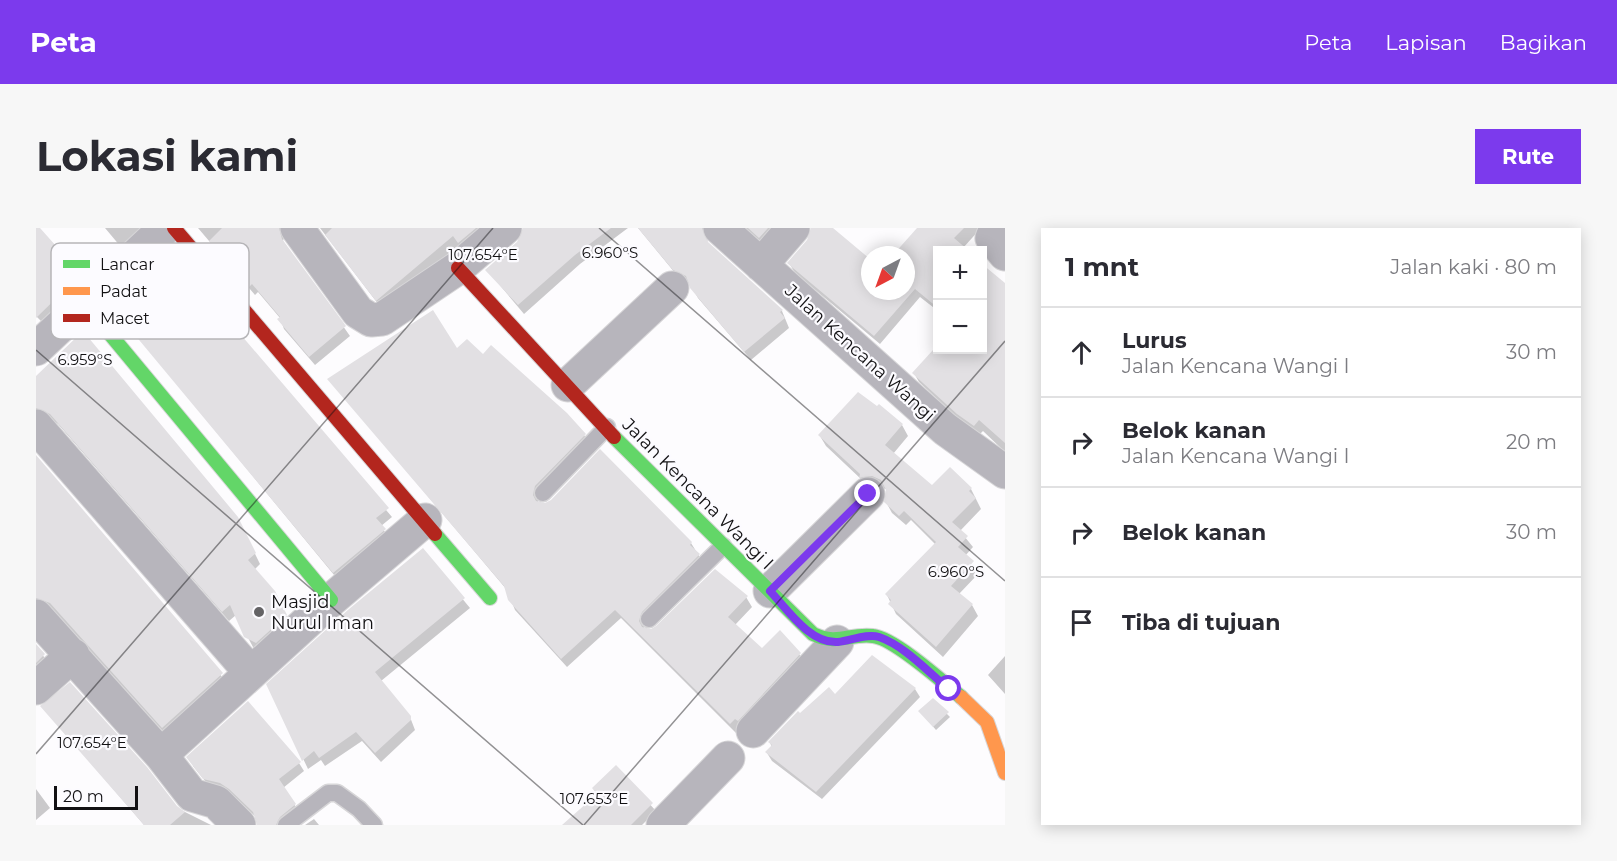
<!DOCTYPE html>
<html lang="id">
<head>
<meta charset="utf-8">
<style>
	:root { --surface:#fff; --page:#f7f7f7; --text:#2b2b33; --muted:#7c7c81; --line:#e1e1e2; --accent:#7c3aed }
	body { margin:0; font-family:Montserrat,sans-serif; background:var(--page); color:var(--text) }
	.controls { position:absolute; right:18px; top:18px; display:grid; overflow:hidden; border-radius:0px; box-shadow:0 3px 15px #0003 }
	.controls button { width:54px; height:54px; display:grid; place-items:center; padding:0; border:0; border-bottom:2px solid var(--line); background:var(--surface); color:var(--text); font:30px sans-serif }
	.compass { position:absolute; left:825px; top:18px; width:54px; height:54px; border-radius:50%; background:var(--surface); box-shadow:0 3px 15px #0003; rotate:221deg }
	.scale { position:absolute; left:18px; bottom:15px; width:84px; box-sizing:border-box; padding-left:6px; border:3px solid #121113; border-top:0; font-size:16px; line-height:21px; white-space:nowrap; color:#121113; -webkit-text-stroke:4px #fcfbff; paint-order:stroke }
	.stop { position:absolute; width:18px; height:18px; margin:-14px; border:4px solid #7c3aed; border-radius:50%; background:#fff }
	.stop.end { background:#7c3aed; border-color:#fff; box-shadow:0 2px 6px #0008 }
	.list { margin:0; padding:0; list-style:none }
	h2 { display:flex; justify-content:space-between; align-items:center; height:78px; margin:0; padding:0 24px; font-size:26px }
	h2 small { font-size:20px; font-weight:400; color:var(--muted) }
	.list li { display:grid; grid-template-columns:39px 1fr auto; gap:18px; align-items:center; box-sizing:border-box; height:90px; padding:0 24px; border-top:2px solid var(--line) }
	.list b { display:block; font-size:22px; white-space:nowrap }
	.list p { margin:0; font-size:20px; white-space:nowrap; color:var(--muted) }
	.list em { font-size:20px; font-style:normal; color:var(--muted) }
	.icon { flex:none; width:33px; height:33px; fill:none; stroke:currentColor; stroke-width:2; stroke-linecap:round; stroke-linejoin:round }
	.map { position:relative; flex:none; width:969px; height:597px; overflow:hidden; border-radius:0px }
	header { display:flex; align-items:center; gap:36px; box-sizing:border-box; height:84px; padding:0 30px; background:var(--accent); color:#fff }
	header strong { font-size:28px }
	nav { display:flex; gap:33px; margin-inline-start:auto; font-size:21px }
	.intro { display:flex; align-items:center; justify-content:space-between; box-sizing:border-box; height:144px; padding:0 36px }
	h1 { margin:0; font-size:42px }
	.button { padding:15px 27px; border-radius:0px; background:var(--accent); color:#fff; font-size:21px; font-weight:700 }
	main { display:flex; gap:36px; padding:0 36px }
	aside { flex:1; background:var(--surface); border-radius:0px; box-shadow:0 3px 15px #0003 }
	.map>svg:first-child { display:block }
	.shadow { fill:#0003 }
	.building { fill:#e2e0e3 }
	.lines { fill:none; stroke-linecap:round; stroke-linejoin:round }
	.lane-casing { stroke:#d7d6d8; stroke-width:19 }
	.street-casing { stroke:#d7d6d8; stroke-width:35 }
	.fast-casing { stroke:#d7d6d8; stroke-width:16 }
	.slow-casing { stroke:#d7d6d8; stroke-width:16 }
	.jam-casing { stroke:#d7d6d8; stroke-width:16 }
	.lane { stroke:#b7b5bc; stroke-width:16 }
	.street { stroke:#b7b5bc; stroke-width:33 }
	.fast { stroke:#63d668; stroke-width:14 }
	.slow { stroke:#ff974d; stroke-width:14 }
	.jam { stroke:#b3261e; stroke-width:14 }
	.route { stroke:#7c3aed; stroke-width:8 }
	.ticks { fill:none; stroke:#121113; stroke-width:1.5; stroke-opacity:0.45 }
	.poi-dot { fill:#646365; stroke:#fcfbff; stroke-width:2 }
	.labels { text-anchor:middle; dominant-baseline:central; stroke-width:4.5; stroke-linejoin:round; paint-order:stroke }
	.street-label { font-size:18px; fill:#121113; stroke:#fcfbff }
	.poi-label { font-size:18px; fill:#121113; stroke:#fcfbff; text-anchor:start }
	.key { fill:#fcfbff; stroke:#b6b5b8; stroke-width:1.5 }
	.key-label { font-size:16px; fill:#121113 }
	.ticks-label { font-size:15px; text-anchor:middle; fill:#121113; stroke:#fcfbff; stroke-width:4.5; stroke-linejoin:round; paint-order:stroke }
</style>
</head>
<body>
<header>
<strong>Peta</strong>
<nav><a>Peta</a><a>Lapisan</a><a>Bagikan</a></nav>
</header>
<div class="intro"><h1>Lokasi kami</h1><a class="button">Rute</a></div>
<main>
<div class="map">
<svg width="969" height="597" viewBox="0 0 969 597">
	<rect width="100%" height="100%" fill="#fdfcfe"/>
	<path class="shadow" d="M0,0L53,60L11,99L0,88Z
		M69,0H119L90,25Z
		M162,0H251L247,13L314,108L279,137L248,101L244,90L222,64L219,67Z
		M284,0H456L429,23L423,17L346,81Z
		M488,0H592L544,36L488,86L451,42L488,8Z
		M602,0H674L671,15L746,83L753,100L715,132L662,70L654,56L644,51Z
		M706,0H746L729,19Z
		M777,0H795L834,33V63H870V27H859L883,0H945L927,20L930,22H902V83L884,69L844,116L759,45L753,35L772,13Z
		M132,25L356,289L345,298L353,310L303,353L76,77Z
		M969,57V224L947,203L943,207L928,196L883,154L878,145L902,118V122H946Z
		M421,122L548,207L554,216L504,267L502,275L655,315L668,336L610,393L608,401L615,403L710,369L716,379L699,397L726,422L763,426L769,435L700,505L585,390L531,439L479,382L471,362L293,151Z
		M0,149L207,301L224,336L218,342L244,375L255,398L218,421L200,387L193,393L22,196L13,190L0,191Z
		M844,178L866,197L872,208L857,226L896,259L935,261L945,281L924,303L937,319L929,328L943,345L923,366L936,377L942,388L907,429L860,386L851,367L899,316L875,292L870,297L856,285L850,274L852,262L826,252L790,218L784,208Z
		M0,229L192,456L133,510L21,386L13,380L0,381Z
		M387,323L434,380L345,453L374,489L379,502L345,534L326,513L289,538L285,532L272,541L232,457Z
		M0,417L14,438L0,451Z
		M969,428V466L952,447Z
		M879,461L884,469L786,571L736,533L731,525L736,519L734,515L764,487Z
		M897,472L914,489L900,502L887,487Z
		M13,486L141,580L175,597H108Z
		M263,535L268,543L247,560L264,585L250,597H223V592L199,569L174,559L157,538Z
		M580,539L620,583L606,597H528L561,567L557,560Z
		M0,561L14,580L0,592Z
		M278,591L283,597H269Z"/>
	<path class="building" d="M0,0H4L45,46L0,90Z
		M186,0H243L246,11L310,98L273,129L241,91L244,89L216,56L213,59L173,13Z
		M296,0H440L422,15L417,8L340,73L289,7Z
		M487,0H575L539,27L482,77L449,42L481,14Z
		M602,0H666L672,14L747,82L744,84L749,90L708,124L654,60L650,48L637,42Z
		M712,0H732L723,10Z
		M775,0H797L834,31V63H870V27H857L881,0H928L918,10L932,22H902V80L879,61L838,108L751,35L771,12Z
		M126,28L141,45L147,39L353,280L340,290L350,301L297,345L74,77Z
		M946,36L969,55V215L943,192L938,198L921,186L876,145L897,122H946Z
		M397,82L421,120L431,111L447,126L455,117L531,185L550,206L499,258L497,267L500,273L509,275L515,272L564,221L656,314L654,317L664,326L606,384L603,393L606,399L615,401L620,398L679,341L712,368L692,389L726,420L744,402L765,425L702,493L699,491L694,496L579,382L525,431L472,372L468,358L291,151Z
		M47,103L202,289L220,325L212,332L239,363L251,387L220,415L208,409L194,377L186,384L14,186L0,180V148Z
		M822,164L841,178L843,176L867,196L849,217L896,257L914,239L936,260L933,263L940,270L916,294L932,308L922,319L938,333L915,358L937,376L900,419L852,376L855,372L849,366L900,314L868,283L863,288L848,274L850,262L845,252L836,248L823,250L824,246L782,207Z
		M0,227L187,445L126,500L14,375L0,370Z
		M387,320L429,370L339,444L375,488V492L339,525L320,504L283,530L278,523L266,533L230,456L313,381Z
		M0,416L9,426L0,435Z
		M836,427L880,460L780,564L729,524L736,517L732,514L762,483L764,485L793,459L799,466Z
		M34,454L111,539L141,578L149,584L134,597H108L4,478Z
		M897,470L913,484L897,499L882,483Z
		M212,473L265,534L243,551L260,576L244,589L240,597H221L217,584L193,561L184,555L167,551L150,529Z
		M580,537L617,575L595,597H526L561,566L556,560Z"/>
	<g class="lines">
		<g class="lane-casing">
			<path id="lane" d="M507,265L571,199
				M613,391L687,318
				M250,597L292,565H301L323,581L338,597"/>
		</g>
		<g class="street-casing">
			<path id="street" d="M261,0L322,84L335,92L346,91L422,40L469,0
				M684,0L909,201L969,244
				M960,0L956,10L969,26
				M725,37L757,0
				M0,121L129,0
				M532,157L636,60
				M0,198L215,445
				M734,363L832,266
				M0,388L125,527L156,567L180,574L203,597
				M0,460L37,427
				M717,503L801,414
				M125,527L295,372L389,292
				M627,597L692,530"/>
		</g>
		<g class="fast-casing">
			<path id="fast" d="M49,76L295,372
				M578,209L777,406C802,418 813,405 837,408C858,410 907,454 925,469
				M399,306L454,370"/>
		</g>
		<g class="slow-casing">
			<path id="slow" d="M925,469L951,494L969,545"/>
		</g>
		<g class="jam-casing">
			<path id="jam" d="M138,0L399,306
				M422,40L578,209"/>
		</g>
		<use href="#lane" class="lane"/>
		<use href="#street" class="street"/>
		<use href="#fast" class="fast"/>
		<use href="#slow" class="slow"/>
		<use href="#jam" class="jam"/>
	</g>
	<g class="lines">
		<path class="route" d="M832,266L734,363C751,381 774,416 802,414C814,413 831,405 843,409C869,418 892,444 913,461"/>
	</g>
	<path class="ticks" d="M563,0L969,353M0,122L547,597M0,526L457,0M548,597L969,113"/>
	<circle class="poi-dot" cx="223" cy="384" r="6"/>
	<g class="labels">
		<g class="street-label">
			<text transform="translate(824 125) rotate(42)">Jalan Kencana Wangi</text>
			<text transform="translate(662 266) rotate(45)">Jalan Kencana Wangi I</text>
		</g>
		<g class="poi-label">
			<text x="235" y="374">Masjid<tspan x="235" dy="21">Nurul Iman</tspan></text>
		</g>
	</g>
	<rect x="15" y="15" width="198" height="96" rx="9" class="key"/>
	<rect x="27" y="32" width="27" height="8" fill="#63d668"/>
	<rect x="27" y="59" width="27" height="8" fill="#ff974d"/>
	<rect x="27" y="86" width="27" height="8" fill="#b3261e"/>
	<g class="key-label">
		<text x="64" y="42">Lancar</text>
		<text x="64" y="69">Padat</text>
		<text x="64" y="96">Macet</text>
	</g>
	<g class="ticks-label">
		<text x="574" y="30">6.960°S</text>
		<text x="447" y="32">107.654°E</text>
		<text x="49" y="137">6.959°S</text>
		<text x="920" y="349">6.960°S</text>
		<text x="56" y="520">107.654°E</text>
		<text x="558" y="576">107.653°E</text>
	</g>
</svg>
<div class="controls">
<button>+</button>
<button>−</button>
</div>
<svg class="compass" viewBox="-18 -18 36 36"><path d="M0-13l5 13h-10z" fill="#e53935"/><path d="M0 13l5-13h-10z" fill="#7c7c81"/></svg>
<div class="scale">20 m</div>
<div class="stop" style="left:913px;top:461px"></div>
<div class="stop end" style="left:832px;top:266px"></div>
</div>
<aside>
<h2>1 mnt<small>Jalan kaki · 80 m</small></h2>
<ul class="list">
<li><svg class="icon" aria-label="ahead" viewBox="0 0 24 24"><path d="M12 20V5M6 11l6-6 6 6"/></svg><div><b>Lurus</b><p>Jalan Kencana Wangi I</p></div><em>30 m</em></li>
<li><svg class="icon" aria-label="right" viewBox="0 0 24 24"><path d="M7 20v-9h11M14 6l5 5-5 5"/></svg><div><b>Belok kanan</b><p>Jalan Kencana Wangi I</p></div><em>20 m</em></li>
<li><svg class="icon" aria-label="right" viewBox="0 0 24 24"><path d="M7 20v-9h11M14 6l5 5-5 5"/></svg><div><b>Belok kanan</b></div><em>30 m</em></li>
<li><svg class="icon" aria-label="arrive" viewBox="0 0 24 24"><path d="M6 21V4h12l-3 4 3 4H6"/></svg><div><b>Tiba di tujuan</b></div></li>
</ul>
</aside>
</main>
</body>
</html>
